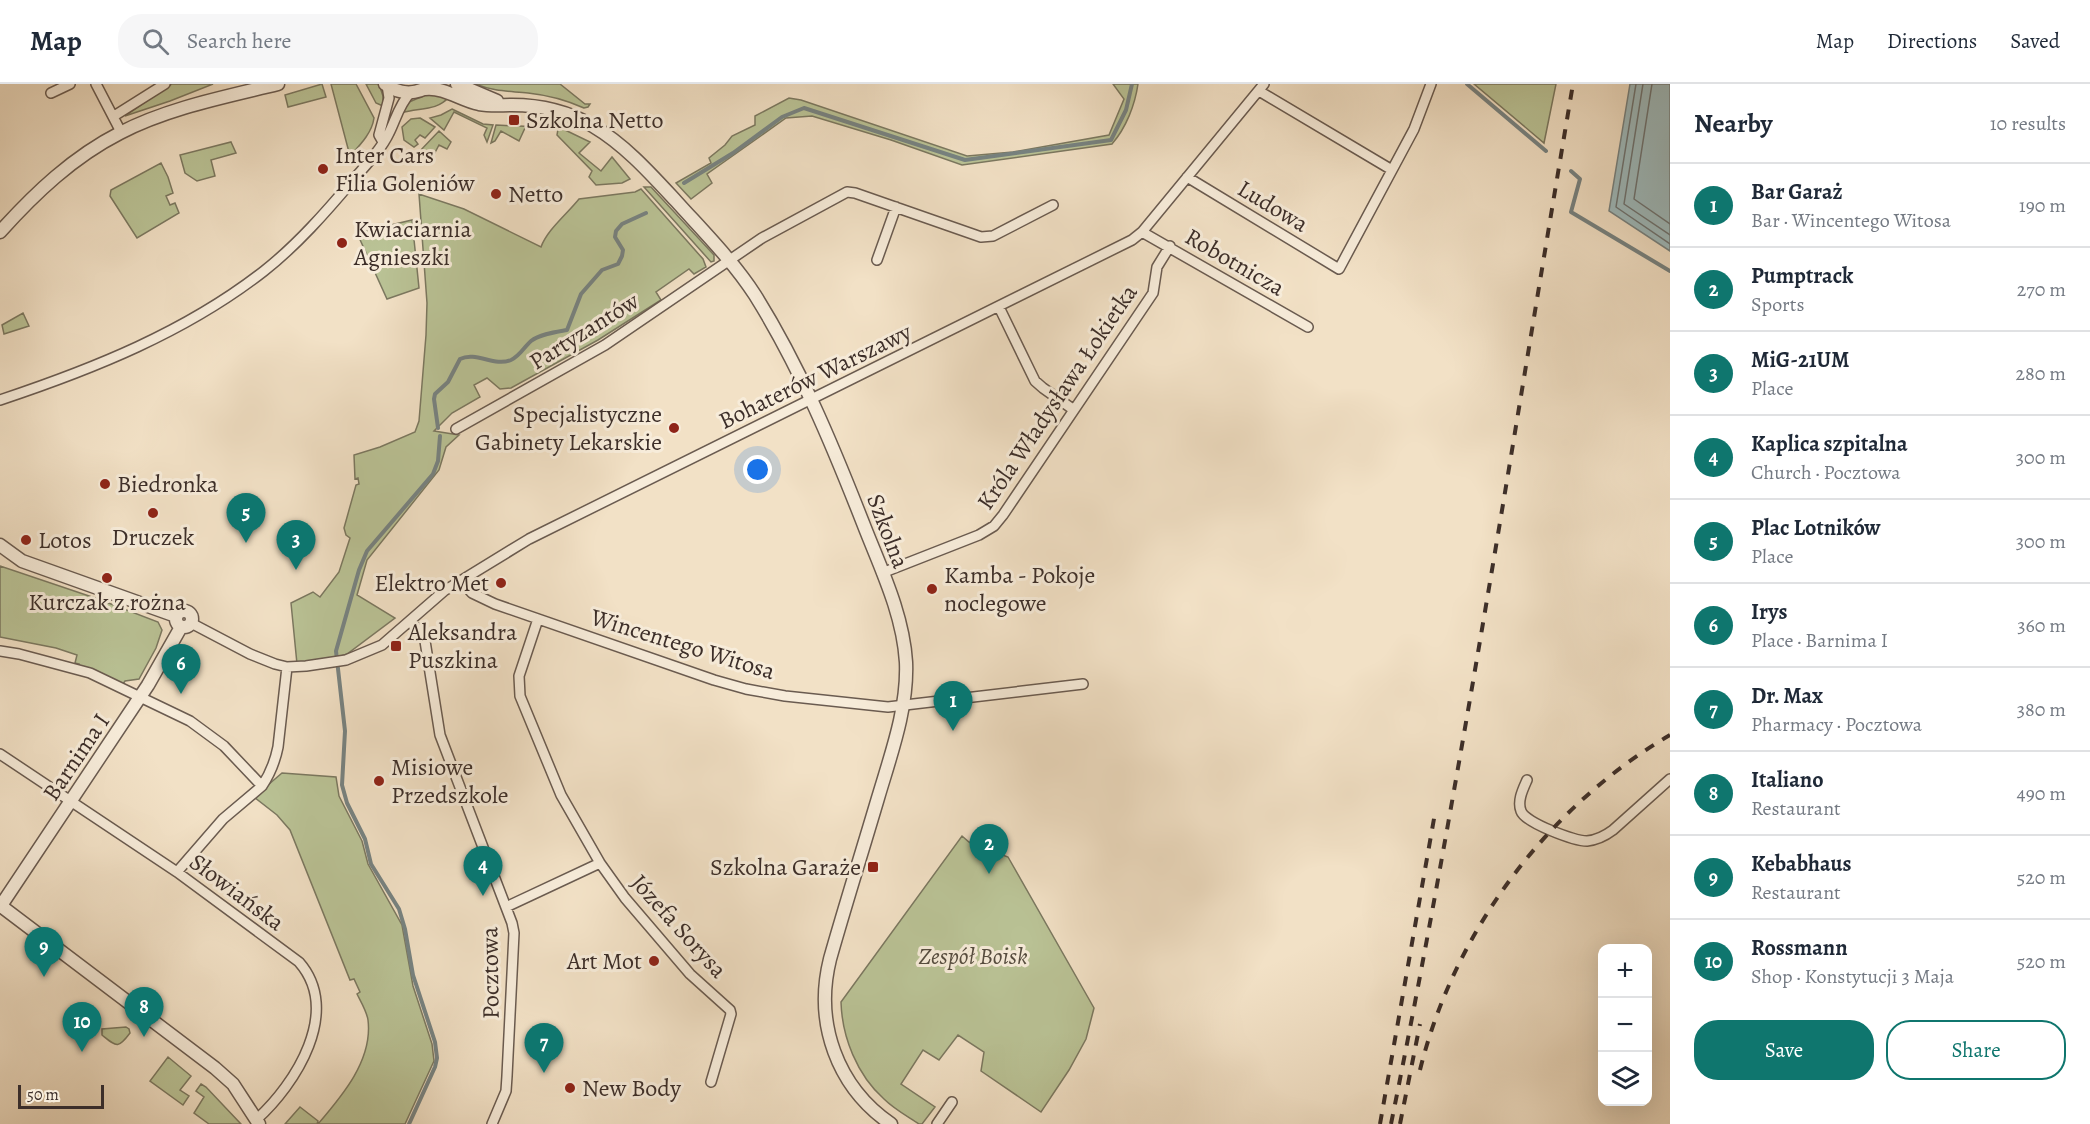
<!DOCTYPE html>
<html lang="en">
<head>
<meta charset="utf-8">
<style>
	:root { --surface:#fff; --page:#f6f6f7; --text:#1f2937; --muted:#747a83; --line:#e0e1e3; --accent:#0f766e }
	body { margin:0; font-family:Alegreya,serif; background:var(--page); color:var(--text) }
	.controls { position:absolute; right:18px; bottom:18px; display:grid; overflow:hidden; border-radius:12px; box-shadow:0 6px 24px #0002 }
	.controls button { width:54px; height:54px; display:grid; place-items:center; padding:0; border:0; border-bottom:2px solid var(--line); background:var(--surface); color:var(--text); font:30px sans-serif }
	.scale { position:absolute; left:18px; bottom:15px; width:86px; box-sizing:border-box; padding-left:6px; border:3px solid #3c2e29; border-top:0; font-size:16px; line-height:21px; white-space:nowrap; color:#3c2e29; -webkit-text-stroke:4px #f7ecda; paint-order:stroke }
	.you { position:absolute; left:758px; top:386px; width:21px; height:21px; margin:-15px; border:4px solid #fff; border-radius:50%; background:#1a73e8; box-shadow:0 0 0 9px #1a73e833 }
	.badge { display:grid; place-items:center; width:39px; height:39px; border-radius:50%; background:var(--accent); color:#fff; font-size:20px; font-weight:700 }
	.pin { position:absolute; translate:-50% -50px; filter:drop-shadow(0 2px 3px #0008) }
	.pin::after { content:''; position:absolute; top:32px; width:21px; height:18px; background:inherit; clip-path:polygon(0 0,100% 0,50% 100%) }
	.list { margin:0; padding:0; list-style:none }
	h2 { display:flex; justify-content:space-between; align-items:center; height:78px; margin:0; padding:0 24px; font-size:26px }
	h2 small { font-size:20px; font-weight:400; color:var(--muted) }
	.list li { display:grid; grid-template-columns:39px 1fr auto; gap:18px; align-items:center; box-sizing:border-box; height:84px; padding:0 24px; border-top:2px solid var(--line) }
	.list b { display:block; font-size:22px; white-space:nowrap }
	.list p { margin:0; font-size:20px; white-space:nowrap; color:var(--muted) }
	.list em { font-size:20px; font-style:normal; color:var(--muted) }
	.actions { display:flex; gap:12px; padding:18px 24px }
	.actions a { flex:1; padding:14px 0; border:2px solid var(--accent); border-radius:24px; text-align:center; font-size:21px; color:var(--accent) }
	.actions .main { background:var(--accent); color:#fff }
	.icon { flex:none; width:33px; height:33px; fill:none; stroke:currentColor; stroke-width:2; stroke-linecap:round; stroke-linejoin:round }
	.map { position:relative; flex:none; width:1670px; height:1040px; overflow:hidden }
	header { display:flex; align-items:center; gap:36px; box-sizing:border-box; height:84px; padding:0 30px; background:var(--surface); border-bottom:2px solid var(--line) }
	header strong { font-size:28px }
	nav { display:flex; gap:33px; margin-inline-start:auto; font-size:21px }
	.search { width:420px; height:54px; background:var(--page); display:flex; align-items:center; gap:15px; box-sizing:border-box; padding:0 21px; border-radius:24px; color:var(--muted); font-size:22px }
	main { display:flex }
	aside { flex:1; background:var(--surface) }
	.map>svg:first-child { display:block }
	.green { fill:#bac396; stroke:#7b7860; stroke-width:1.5 }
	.water { fill:#9ebbbe; stroke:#778382; stroke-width:1.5 }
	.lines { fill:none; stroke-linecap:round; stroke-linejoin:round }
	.shore { stroke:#6d7474; stroke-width:1.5 }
	.stream { stroke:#778382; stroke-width:4 }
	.minor-casing { stroke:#6a5b50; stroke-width:12 }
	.tertiary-casing { stroke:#6a5b50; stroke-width:15 }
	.minor { stroke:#f7ecda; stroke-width:9 }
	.tertiary { stroke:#f7ecda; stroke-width:12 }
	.rail { stroke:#3c2e29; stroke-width:4; stroke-dasharray:10 10; stroke-linecap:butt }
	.poi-dot { fill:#8f2418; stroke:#f7ecda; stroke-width:2 }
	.labels { text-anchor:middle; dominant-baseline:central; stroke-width:6; stroke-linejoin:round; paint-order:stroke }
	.poi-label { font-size:24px; fill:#3c2e29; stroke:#f7ecda; text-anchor:start }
	.street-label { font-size:24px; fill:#3c2e29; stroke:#f7ecda }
	.park-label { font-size:24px; font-style:italic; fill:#554c3f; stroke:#f7ecda }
</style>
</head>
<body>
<header>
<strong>Map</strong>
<div class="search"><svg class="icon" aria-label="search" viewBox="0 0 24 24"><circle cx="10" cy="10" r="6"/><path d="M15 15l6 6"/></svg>Search here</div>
<nav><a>Map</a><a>Directions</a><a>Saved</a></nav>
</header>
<main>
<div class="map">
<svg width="1670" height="1040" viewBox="0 0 1670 1040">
	<rect width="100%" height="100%" fill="#f2e1c6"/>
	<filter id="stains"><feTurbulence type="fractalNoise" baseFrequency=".00333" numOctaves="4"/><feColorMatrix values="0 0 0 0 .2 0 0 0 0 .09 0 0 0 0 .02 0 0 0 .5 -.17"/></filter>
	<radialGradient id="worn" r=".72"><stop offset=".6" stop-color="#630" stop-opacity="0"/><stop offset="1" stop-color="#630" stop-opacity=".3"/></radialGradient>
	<path class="green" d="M172,0H213L170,17L125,32Z
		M322,0L326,13L288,23L285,11Z
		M331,0H356L374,34C372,49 360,61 350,72Z
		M366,0H379L383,12V22L376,19Z
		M476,0H560L585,20H590L588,23L584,24C566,16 547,11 528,9C510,7 494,8 476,0Z
		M1113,0H1138C1135,21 1126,44 1112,60L962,81L891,56L812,32L786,34L707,90L712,99L691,115L676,99L711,79L709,74L725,61L732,52L755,41V32L789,14L801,16L967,72L1013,68L1109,51L1124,15Z
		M1474,0H1556L1544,59Z
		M428,10L449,13C436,28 418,23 401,29L409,18Z
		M452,25L483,40L493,41L487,58L484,51L487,44L454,28L444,46L430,34L441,31Z
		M420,34L435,43L425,54L420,51L415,56L418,60L414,63L404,56L402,43L411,35Z
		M496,41L561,44L590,58L579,69L601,87L612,73L630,95L622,99L596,101L589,93L592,87L557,51L558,45L525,44L519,57L501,47L495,57L491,59Z
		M439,47L451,58L447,65L439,61L430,78L417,70Z
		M231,58L236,69L211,76L215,92L197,97L185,89L180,71Z
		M161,79L168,93L173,109L166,112L170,121L175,119L179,129L137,154L110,112L111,106Z
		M644,103H651L714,171V177L711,178Z
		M641,105L703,175L706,183L694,190L689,185L656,208L661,216L598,256L511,304L500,305L487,294L474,301L480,313L452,329L434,347L459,351L446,363L439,386L367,476L357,511L395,534L347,570L324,578L297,580L291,519L313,508L320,513L339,488L350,454L346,451L344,444L356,401L359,400L358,394L355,395L354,371L380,363L415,348L419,337L426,251L427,219L419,110L464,125L541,163C547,146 567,130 579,115L635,108Z
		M412,136L419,204L387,215L357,149Z
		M23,229L29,242L4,250L2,241Z
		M0,482L98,515L158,538L162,546L156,564L139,595L125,597L123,600L78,582L79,580L75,579L77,571L56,564L0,553Z
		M282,689L336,693L339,712L362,757L368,780L402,841L413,902L432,960L434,977L405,1040H318C342,1012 373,976 368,936C367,928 361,918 357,910L360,908L354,895L350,896L290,746L277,731L254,713Z
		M962,752L969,758L1008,773L1094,924L1086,955L1069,986L1041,1028L981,987L984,968L958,951L939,976L923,966L901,1000L935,1023L922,1040H919C907,1032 894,1025 884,1015C857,991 842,953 841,918Z
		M126,943L129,945L130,949C118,965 117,963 102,951V945Z
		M168,973L191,992L180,1006L189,1012L183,1021L150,997Z
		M201,1000L206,1003L241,1040H209L194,1029L204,1013L196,1007Z
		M300,1023L318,1037L317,1040H285Z"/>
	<path class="water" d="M1630,0H1670V167L1609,127Z"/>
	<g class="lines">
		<path class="shore" d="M1636,0L1616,123L1670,160
			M1643,0L1624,120L1670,151
			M1652,0L1634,115L1670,140"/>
		<path class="stream" d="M1467,0L1546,67
			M1571,87L1580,95L1571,128L1670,187
			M684,99L733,69L782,33L804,24L965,76L1111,56L1126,26L1132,0
			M438,344L434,315L435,310L448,298L460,275C476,267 494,283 511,276C520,272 524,263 531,257C540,250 556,248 567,246L581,210L602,186L618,180L622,172L623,166L615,153L616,147L622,140L646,129
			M409,1040L435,983L437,974L435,958L413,891L405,845L399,825L371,780L365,755L347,719L342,701L345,647L336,567L359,486L367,467L433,390L438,377L440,352"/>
		<g class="minor-casing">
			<path id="minor" d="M96,0L121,48
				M1259,7L1392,86
				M51,9L70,0
				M114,32L165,0
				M383,58L379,51L389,14L387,1
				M1187,93L1339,185L1414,45L1431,0
				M1142,148L1308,243
				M877,176L896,123
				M999,223L1035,297L1043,304L1074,326
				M0,316C93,285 186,248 264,187C297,161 326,128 353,96C365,82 381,66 389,49C396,35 399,21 410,9
				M456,345L605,261L762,154L847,108L855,109L981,153L993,152L1053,121
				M882,489L979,451L994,442L1003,431L1153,209L1157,183L1170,162
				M461,497L472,509L495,520L714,596L746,605L785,612L888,623L1083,600
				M538,535L519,592L520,612L561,711L600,779L625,814L690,890L730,926L731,930L711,998
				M410,538L420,547L425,557L440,651L512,839L514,849L507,992L506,1007L492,1040
				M191,539L250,570L275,580L287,583L306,582L346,576L382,561L444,507L529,455L1132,156L1142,148L1264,0
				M0,567L19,570L90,589L190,637L224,662L262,702
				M0,670L177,788L299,878C342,927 296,1000 256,1036
				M1527,696C1523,705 1517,717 1521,727C1525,739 1575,757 1587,757C1597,756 1605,752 1613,746L1670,695
				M177,788L223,735L262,702C270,690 275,678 278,663L287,583
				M506,823L600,779
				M937,1040L952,1018"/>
		</g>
		<g class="tertiary-casing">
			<path id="tertiary" d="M385,0C400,11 416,11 431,1
				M457,0L497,17
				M425,5C445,3 460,16 479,20C490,22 500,21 512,21C540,21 569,28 593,42C625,61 650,89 676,117C703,147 733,177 755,211C800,283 832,360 863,439C880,483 903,529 906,578C908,624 891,670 878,714C862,768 845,822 830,875C814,939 837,1003 891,1040
				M0,148C35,109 73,73 120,49C168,24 225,13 278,0
				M0,461L22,477L176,532
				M176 535a8 8 0 1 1 16 0a8 8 0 1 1-16 0Z
				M1,822L215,984L233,1000L259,1040
				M0,823L148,601L181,543"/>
		</g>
		<use href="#minor" class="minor"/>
		<use href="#tertiary" class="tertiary"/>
		<path class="rail" d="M1420,986C1454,848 1547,723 1670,651
			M1380,1040L1435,729
			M1391,1040C1461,695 1514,347 1573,0
			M1400,1040L1420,940"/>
	</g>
	<g class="poi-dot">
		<rect x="508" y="30" width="12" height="12" rx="3"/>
		<circle cx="323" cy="85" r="6"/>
		<circle cx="496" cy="110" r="6"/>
		<circle cx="342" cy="159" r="6"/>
		<circle cx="674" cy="344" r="6"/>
		<circle cx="105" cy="400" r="6"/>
		<circle cx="153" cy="429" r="6"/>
		<circle cx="26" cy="456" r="6"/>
		<circle cx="107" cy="494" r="6"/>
		<circle cx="501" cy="499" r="6"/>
		<circle cx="932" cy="505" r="6"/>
		<rect x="390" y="556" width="12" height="12" rx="3"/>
		<circle cx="379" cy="697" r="6"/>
		<rect x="867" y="777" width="12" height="12" rx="3"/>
		<circle cx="654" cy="877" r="6"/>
		<circle cx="570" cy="1004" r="6"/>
	</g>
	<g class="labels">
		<g class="poi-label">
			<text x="526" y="36">Szkolna Netto</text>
			<text x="335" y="71">Inter Cars<tspan x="335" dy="28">Filia Goleniów</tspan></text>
			<text x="508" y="110">Netto</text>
			<text x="354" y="145">Kwiaciarnia<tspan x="354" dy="28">Agnieszki</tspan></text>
			<text x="662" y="330" text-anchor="end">Specjalistyczne<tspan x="662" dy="28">Gabinety Lekarskie</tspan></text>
			<text x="117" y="400">Biedronka</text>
			<text x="153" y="453" text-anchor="middle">Druczek</text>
			<text x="38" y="456">Lotos</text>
			<text x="944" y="491">Kamba - Pokoje<tspan x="944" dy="28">noclegowe</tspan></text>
			<text x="489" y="499" text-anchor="end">Elektro Met</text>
			<text x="107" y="518" text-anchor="middle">Kurczak z rożna</text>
			<text x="408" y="548">Aleksandra<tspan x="408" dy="28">Puszkina</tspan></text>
			<text x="391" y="683">Misiowe<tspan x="391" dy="28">Przedszkole</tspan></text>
			<text x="861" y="783" text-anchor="end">Szkolna Garaże</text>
			<text x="642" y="877" text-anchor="end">Art Mot</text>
			<text x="582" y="1004">New Body</text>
		</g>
		<g class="street-label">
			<text transform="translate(1273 122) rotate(31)">Ludowa</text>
			<text transform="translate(1235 178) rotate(30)">Robotnicza</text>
			<text transform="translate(584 247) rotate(-32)">Partyzantów</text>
			<text transform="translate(815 292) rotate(-26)">Bohaterów Warszawy</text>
			<text transform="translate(1057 313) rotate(-56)">Króla Władysława Łokietka</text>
			<text transform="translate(888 447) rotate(69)">Szkolna</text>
			<text transform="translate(683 560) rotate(17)">Wincentego Witosa</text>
			<text transform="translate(76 673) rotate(-56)">Barnima I</text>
			<text transform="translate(237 808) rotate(37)">Słowiańska</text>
			<text transform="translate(679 842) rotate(48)">Józefa Sorysa</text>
			<text transform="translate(490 889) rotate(-91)">Pocztowa</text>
		</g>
		<g class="park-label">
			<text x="973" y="872">Zespół Boisk</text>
		</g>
	</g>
	<rect width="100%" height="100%" filter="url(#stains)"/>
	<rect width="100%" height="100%" fill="url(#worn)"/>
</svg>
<div class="controls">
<button>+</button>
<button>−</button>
<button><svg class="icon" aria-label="layers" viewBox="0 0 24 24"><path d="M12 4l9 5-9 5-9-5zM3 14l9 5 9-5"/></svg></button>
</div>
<div class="scale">50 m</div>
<div class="you"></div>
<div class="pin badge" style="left:953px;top:647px">1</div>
<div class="pin badge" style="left:989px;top:790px">2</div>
<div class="pin badge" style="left:296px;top:486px">3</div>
<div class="pin badge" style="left:483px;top:812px">4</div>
<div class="pin badge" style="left:246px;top:459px">5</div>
<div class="pin badge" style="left:181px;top:610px">6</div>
<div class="pin badge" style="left:544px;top:989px">7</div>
<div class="pin badge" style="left:144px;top:953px">8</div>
<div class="pin badge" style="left:44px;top:893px">9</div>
<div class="pin badge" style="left:82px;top:968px">10</div>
</div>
<aside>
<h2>Nearby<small>10 results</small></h2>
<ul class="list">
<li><span class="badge">1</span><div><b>Bar Garaż</b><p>Bar · Wincentego Witosa</p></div><em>190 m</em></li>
<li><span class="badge">2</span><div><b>Pumptrack</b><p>Sports</p></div><em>270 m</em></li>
<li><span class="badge">3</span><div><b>MiG-21UM</b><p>Place</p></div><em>280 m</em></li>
<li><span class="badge">4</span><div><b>Kaplica szpitalna</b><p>Church · Pocztowa</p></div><em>300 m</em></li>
<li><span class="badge">5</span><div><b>Plac Lotników</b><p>Place</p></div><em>300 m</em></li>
<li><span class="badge">6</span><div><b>Irys</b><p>Place · Barnima I</p></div><em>360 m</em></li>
<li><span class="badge">7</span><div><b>Dr. Max</b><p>Pharmacy · Pocztowa</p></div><em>380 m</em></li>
<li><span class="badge">8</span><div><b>Italiano</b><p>Restaurant</p></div><em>490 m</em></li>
<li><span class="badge">9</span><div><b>Kebabhaus</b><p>Restaurant</p></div><em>520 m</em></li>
<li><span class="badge">10</span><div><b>Rossmann</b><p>Shop · Konstytucji 3 Maja</p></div><em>520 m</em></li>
</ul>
<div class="actions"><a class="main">Save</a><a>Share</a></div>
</aside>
</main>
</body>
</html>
